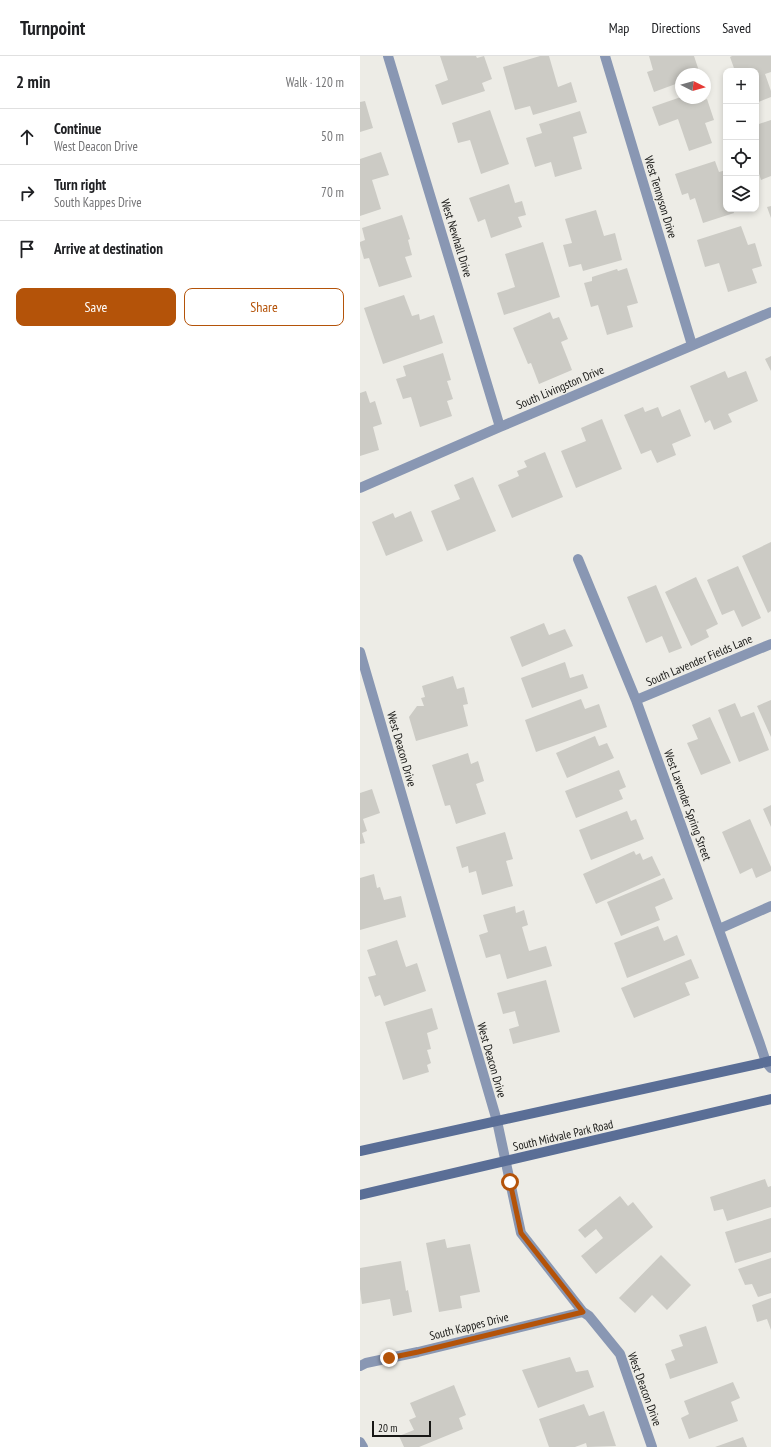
<!DOCTYPE html>
<html lang="en">
<head>
<meta charset="utf-8">
<style>
	:root { --surface:#fff; --page:#f6f6f6; --text:#202124; --muted:#757577; --line:#e0e0e0; --accent:#b45309 }
	body { margin:0; font-family:"PT Sans Narrow",sans-serif; background:var(--page); color:var(--text) }
	.controls { position:absolute; right:12px; top:12px; display:grid; overflow:hidden; border-radius:8px; box-shadow:0 2px 6px #0003 }
	.controls button { width:36px; height:36px; display:grid; place-items:center; padding:0; border:0; border-bottom:1px solid var(--line); background:var(--surface); color:var(--text); font:20px sans-serif }
	.compass { position:absolute; left:315px; top:12px; width:36px; height:36px; border-radius:50%; background:var(--surface); box-shadow:0 2px 6px #0003; rotate:96deg }
	.scale { position:absolute; left:12px; bottom:10px; width:59px; box-sizing:border-box; padding-left:4px; border:2px solid #181816; border-top:0; font-size:11px; line-height:14px; white-space:nowrap; color:#181816; -webkit-text-stroke:3px #edece6; paint-order:stroke }
	.stop { position:absolute; width:12px; height:12px; margin:-9px; border:3px solid #b45309; border-radius:50%; background:#fff }
	.stop.end { background:#b45309; border-color:#fff; box-shadow:0 1px 4px #0008 }
	.list { margin:0; padding:0; list-style:none }
	h2 { display:flex; justify-content:space-between; align-items:center; height:52px; margin:0; padding:0 16px; font-size:17px }
	h2 small { font-size:13px; font-weight:400; color:var(--muted) }
	.list li { display:grid; grid-template-columns:26px 1fr auto; gap:12px; align-items:center; box-sizing:border-box; height:56px; padding:0 16px; border-top:1px solid var(--line) }
	.list b { display:block; font-size:15px; white-space:nowrap }
	.list p { margin:0; font-size:13px; white-space:nowrap; color:var(--muted) }
	.list em { font-size:13px; font-style:normal; color:var(--muted) }
	.actions { display:flex; gap:8px; padding:12px 16px }
	.actions a { flex:1; padding:9px 0; border:1px solid var(--accent); border-radius:8px; text-align:center; font-size:14px; color:var(--accent) }
	.actions .main { background:var(--accent); color:#fff }
	.icon { flex:none; width:22px; height:22px; fill:none; stroke:currentColor; stroke-width:2; stroke-linecap:round; stroke-linejoin:round }
	.map { position:relative; flex:none; width:411px; height:1391px; overflow:hidden }
	header { display:flex; align-items:center; gap:24px; box-sizing:border-box; height:56px; padding:0 20px; background:var(--surface); border-bottom:1px solid var(--line) }
	header strong { font-size:19px }
	nav { display:flex; gap:22px; margin-inline-start:auto; font-size:14px }
	main { display:flex }
	aside { flex:1; background:var(--surface) }
	.map>svg:first-child { display:block }
	.building { fill:#cccbc5 }
	.lines { fill:none; stroke-linecap:round; stroke-linejoin:round }
	.street { stroke:#8997b3; stroke-width:10 }
	.secondary { stroke:#5a6e96; stroke-width:10 }
	.route { stroke:#b45309; stroke-width:5 }
	.labels { text-anchor:middle; dominant-baseline:central; stroke-width:3; stroke-linejoin:round; paint-order:stroke }
	.street-label { font-size:12px; fill:#181816; stroke:#edece6 }
</style>
</head>
<body>
<header>
<strong>Turnpoint</strong>
<nav><a>Map</a><a>Directions</a><a>Saved</a></nav>
</header>
<main>
<aside>
<h2>2 min<small>Walk · 120 m</small></h2>
<ul class="list">
<li><svg class="icon" aria-label="ahead" viewBox="0 0 24 24"><path d="M12 20V5M6 11l6-6 6 6"/></svg><div><b>Continue</b><p>West Deacon Drive</p></div><em>50 m</em></li>
<li><svg class="icon" aria-label="right" viewBox="0 0 24 24"><path d="M7 20v-9h11M14 6l5 5-5 5"/></svg><div><b>Turn right</b><p>South Kappes Drive</p></div><em>70 m</em></li>
<li><svg class="icon" aria-label="arrive" viewBox="0 0 24 24"><path d="M6 21V4h12l-3 4 3 4H6"/></svg><div><b>Arrive at destination</b></div></li>
</ul>
<div class="actions"><a class="main">Save</a><a>Share</a></div>
</aside>
<div class="map">
<svg width="411" height="1391" viewBox="0 0 411 1391">
	<rect width="100%" height="100%" fill="#edece6"/>
	<path class="building" d="M80,0H116L117,2L124,0L132,23L122,27L125,35L82,49L75,29L88,24Z
		M180,0H189L198,31L211,26L217,46L173,59L170,50L155,54L143,11Z
		M289,0H334L340,18H321V26L294,36L287,16L293,14Z
		M372,0H411V16L405,18L411,35V41L396,47V15H375L370,1Z
		M321,41V42H341L342,45L347,43L354,64L345,67L352,87L329,95L318,63L299,70L292,51Z
		M5,45L13,72L0,76V46Z
		M130,54L149,108L121,118L110,84L98,87L92,67Z
		M220,55L227,77L213,81L222,113L195,121L191,106L175,111L166,82L182,77L179,68Z
		M411,64V120L401,124L396,108V69Z
		M21,96L29,119L12,124L21,153L0,160V103Z
		M355,105L359,116L366,114V153H373L374,157L343,167L335,142L330,144L328,137L322,139L315,118Z
		M149,128L155,147L162,145L166,159L158,161L162,171L131,182L125,163L118,166L109,142Z
		M411,150V162L407,151Z
		M236,154L244,180L255,177L262,204L223,215L221,208L209,211L203,189L212,187L205,163Z
		M42,159L50,183L48,184L52,199L45,201L52,221L19,231L9,202L4,203L0,189V186L5,184L2,172Z
		M381,170L388,189L395,187L402,210L392,213L397,227L368,236L359,207L345,211L337,184Z
		M183,186L200,241L144,259L137,237L155,231L145,198Z
		M267,212L278,247L267,250L273,271L247,279L238,249L231,251L224,227L232,225V221L257,213L258,215Z
		M44,239L52,260L59,258L60,264L74,259L83,287L23,308L4,252Z
		M190,256L193,263L199,261L208,283L201,286L212,314L179,328L171,307L168,308L153,272Z
		M83,297L91,324L87,325L93,343L87,345L92,360L60,371L51,341L43,343L36,323L46,320L43,310Z
		M411,300V315L405,303Z
		M365,315L368,322L386,315L398,345L368,358L372,366L354,374L350,364L345,367L330,330Z
		M6,335L10,347L15,345L22,368L13,371L19,394L0,400V337Z
		M283,351L285,356L298,351L302,361L320,353L331,380L312,388L316,399L297,407L291,394L281,398L264,359Z
		M242,363L262,413L216,432L201,395L226,385L221,372Z
		M185,396L203,441L152,462L138,429L159,420L157,415L167,411L164,405Z
		M113,421L136,475L87,495L71,455L100,443L94,429Z
		M51,455L63,485L26,500L12,466L33,457L35,462Z
		M411,486V555L408,557L382,500Z
		M378,510L401,562L382,571L374,554L362,559L347,524Z
		M336,521L358,568L346,574L349,581L331,590L305,536Z
		M296,529L322,592L309,597L302,580L286,587L267,541Z
		M184,567L189,579L205,573L213,590L162,611L150,581Z
		M205,606L210,622L223,618L228,632L172,652L161,622Z
		M93,620L97,633L104,631L108,648L103,649L108,670L56,685L49,661L57,650H64L61,642L65,641L62,630Z
		M221,643L225,653L239,648L247,671L176,696L165,664Z
		M411,644V681L397,650Z
		M375,647L381,661L394,656L409,694L379,706L358,654Z
		M350,661L371,707L341,719L327,687L338,683L332,669Z
		M235,680L239,690L247,687L254,702L207,722L196,697Z
		M108,697L111,708L118,705L124,725L116,728L126,758L96,768L90,749L85,750L72,709Z
		M259,714L266,731L259,734L263,743L216,762L205,735Z
		M12,733L20,757L3,763L7,775L2,777L5,787L0,788V737Z
		M411,749V771L403,753Z
		M267,755L271,765L276,763L284,783L231,804L219,774Z
		M390,763L411,811V815L396,822L392,812L380,818L362,776Z
		M145,776L153,803L146,805L153,830L122,839L116,815L109,817L108,810L102,812L96,791Z
		M274,795L276,799L280,797L283,804L292,800L301,819L236,848L223,818Z
		M14,818L17,832L20,831L24,844L41,840L46,861L0,874V822Z
		M304,822L313,843L295,851L300,864L261,880L247,846Z
		M155,850L156,857L164,854L168,869L162,871L169,895L186,890L192,910L147,923L140,898L126,902L119,879L128,876L123,859Z
		M298,870L304,885L317,879L325,899L267,922L254,887Z
		M37,884L46,911L57,907L66,935L24,950L20,939L15,941L8,921L16,919L7,894Z
		M331,903L339,922L325,927L330,939L274,962L261,932Z
		M186,924L200,976L153,988L149,973L159,970L155,955L143,958L137,937Z
		M72,952L78,973L67,977L71,993L67,994L71,1007L67,1009L69,1016L43,1024L25,966Z
		M405,1123L408,1131L411,1130V1151L367,1165L363,1153L354,1155L350,1141Z
		M260,1140L268,1150L273,1146L293,1171L236,1218L221,1200L243,1182L236,1173L225,1182L218,1174Z
		M411,1162V1196L375,1207L365,1176Z
		M85,1183L87,1192L110,1188L120,1236L100,1240L102,1252L79,1256L66,1187Z
		M301,1199L331,1229L307,1254L292,1239L275,1257L259,1242Z
		M411,1202V1237L398,1241L392,1228L385,1229L378,1213Z
		M41,1205L46,1235L48,1234L52,1256L33,1260L30,1243L2,1248L0,1233V1212Z
		M411,1242V1274L407,1263L397,1266L392,1249Z
		M346,1270L358,1307L310,1323L305,1308L315,1304L311,1294L323,1290L319,1279Z
		M210,1301L216,1316L228,1314L234,1331L178,1352L162,1314Z
		M373,1326L380,1342L371,1346L378,1365L329,1383L321,1362L329,1358L324,1345Z
		M94,1329L106,1359L99,1362L103,1373L59,1391H44L39,1380L54,1374L49,1364L56,1361L50,1347Z
		M224,1348L229,1360L244,1355L256,1390L227,1391L226,1387L215,1391H189L179,1363Z
		M383,1381L387,1391H355Z"/>
	<g class="lines">
		<path class="street" d="M28,0L140,371
			M245,0L332,289
			M0,432L140,371L411,256
			M218,503L276,644L400,988L406,1006L411,1012
			M0,596L137,1065L161,1177L223,1256L229,1260L260,1298L292,1391
			M276,644L411,588
			M359,873L411,850
			M0,1310L6,1307L58,1296L223,1256
			M0,1386L3,1391"/>
		<path class="secondary" d="M0,1095L411,1005
			M0,1139L411,1043"/>
	</g>
	<g class="lines">
		<path class="route" d="M29,1302L58,1296L223,1256L161,1177L150,1126"/>
	</g>
	<g class="labels">
		<g class="street-label">
			<text transform="translate(301 141) rotate(73)">West Tennyson Drive</text>
			<text transform="translate(97 182) rotate(73)">West Newhall Drive</text>
			<text transform="translate(200 331) rotate(-23)">South Livingston Drive</text>
			<text transform="translate(339 604) rotate(-23)">South Lavender Fields Lane</text>
			<text transform="translate(42 693) rotate(74)">West Deacon Drive</text>
			<text transform="translate(328 749) rotate(70)">West Lavender Spring Street</text>
			<text transform="translate(132 1004) rotate(74)">West Deacon Drive</text>
			<text transform="translate(203 1079) rotate(-13)">South Midvale Park Road</text>
			<text transform="translate(109 1270) rotate(-14)">South Kappes Drive</text>
			<text transform="translate(285 1333) rotate(70)">West Deacon Drive</text>
		</g>
	</g>
</svg>
<div class="controls">
<button>+</button>
<button>−</button>
<button><svg class="icon" aria-label="locate" viewBox="0 0 24 24"><circle cx="12" cy="12" r="6"/><path d="M12 2v4M12 18v4M2 12h4M18 12h4"/></svg></button>
<button><svg class="icon" aria-label="layers" viewBox="0 0 24 24"><path d="M12 4l9 5-9 5-9-5zM3 14l9 5 9-5"/></svg></button>
</div>
<svg class="compass" viewBox="-18 -18 36 36"><path d="M0-13l5 13h-10z" fill="#e53935"/><path d="M0 13l5-13h-10z" fill="#757577"/></svg>
<div class="scale">20 m</div>
<div class="stop" style="left:150px;top:1126px"></div>
<div class="stop end" style="left:29px;top:1302px"></div>
</div>
</main>
</body>
</html>
